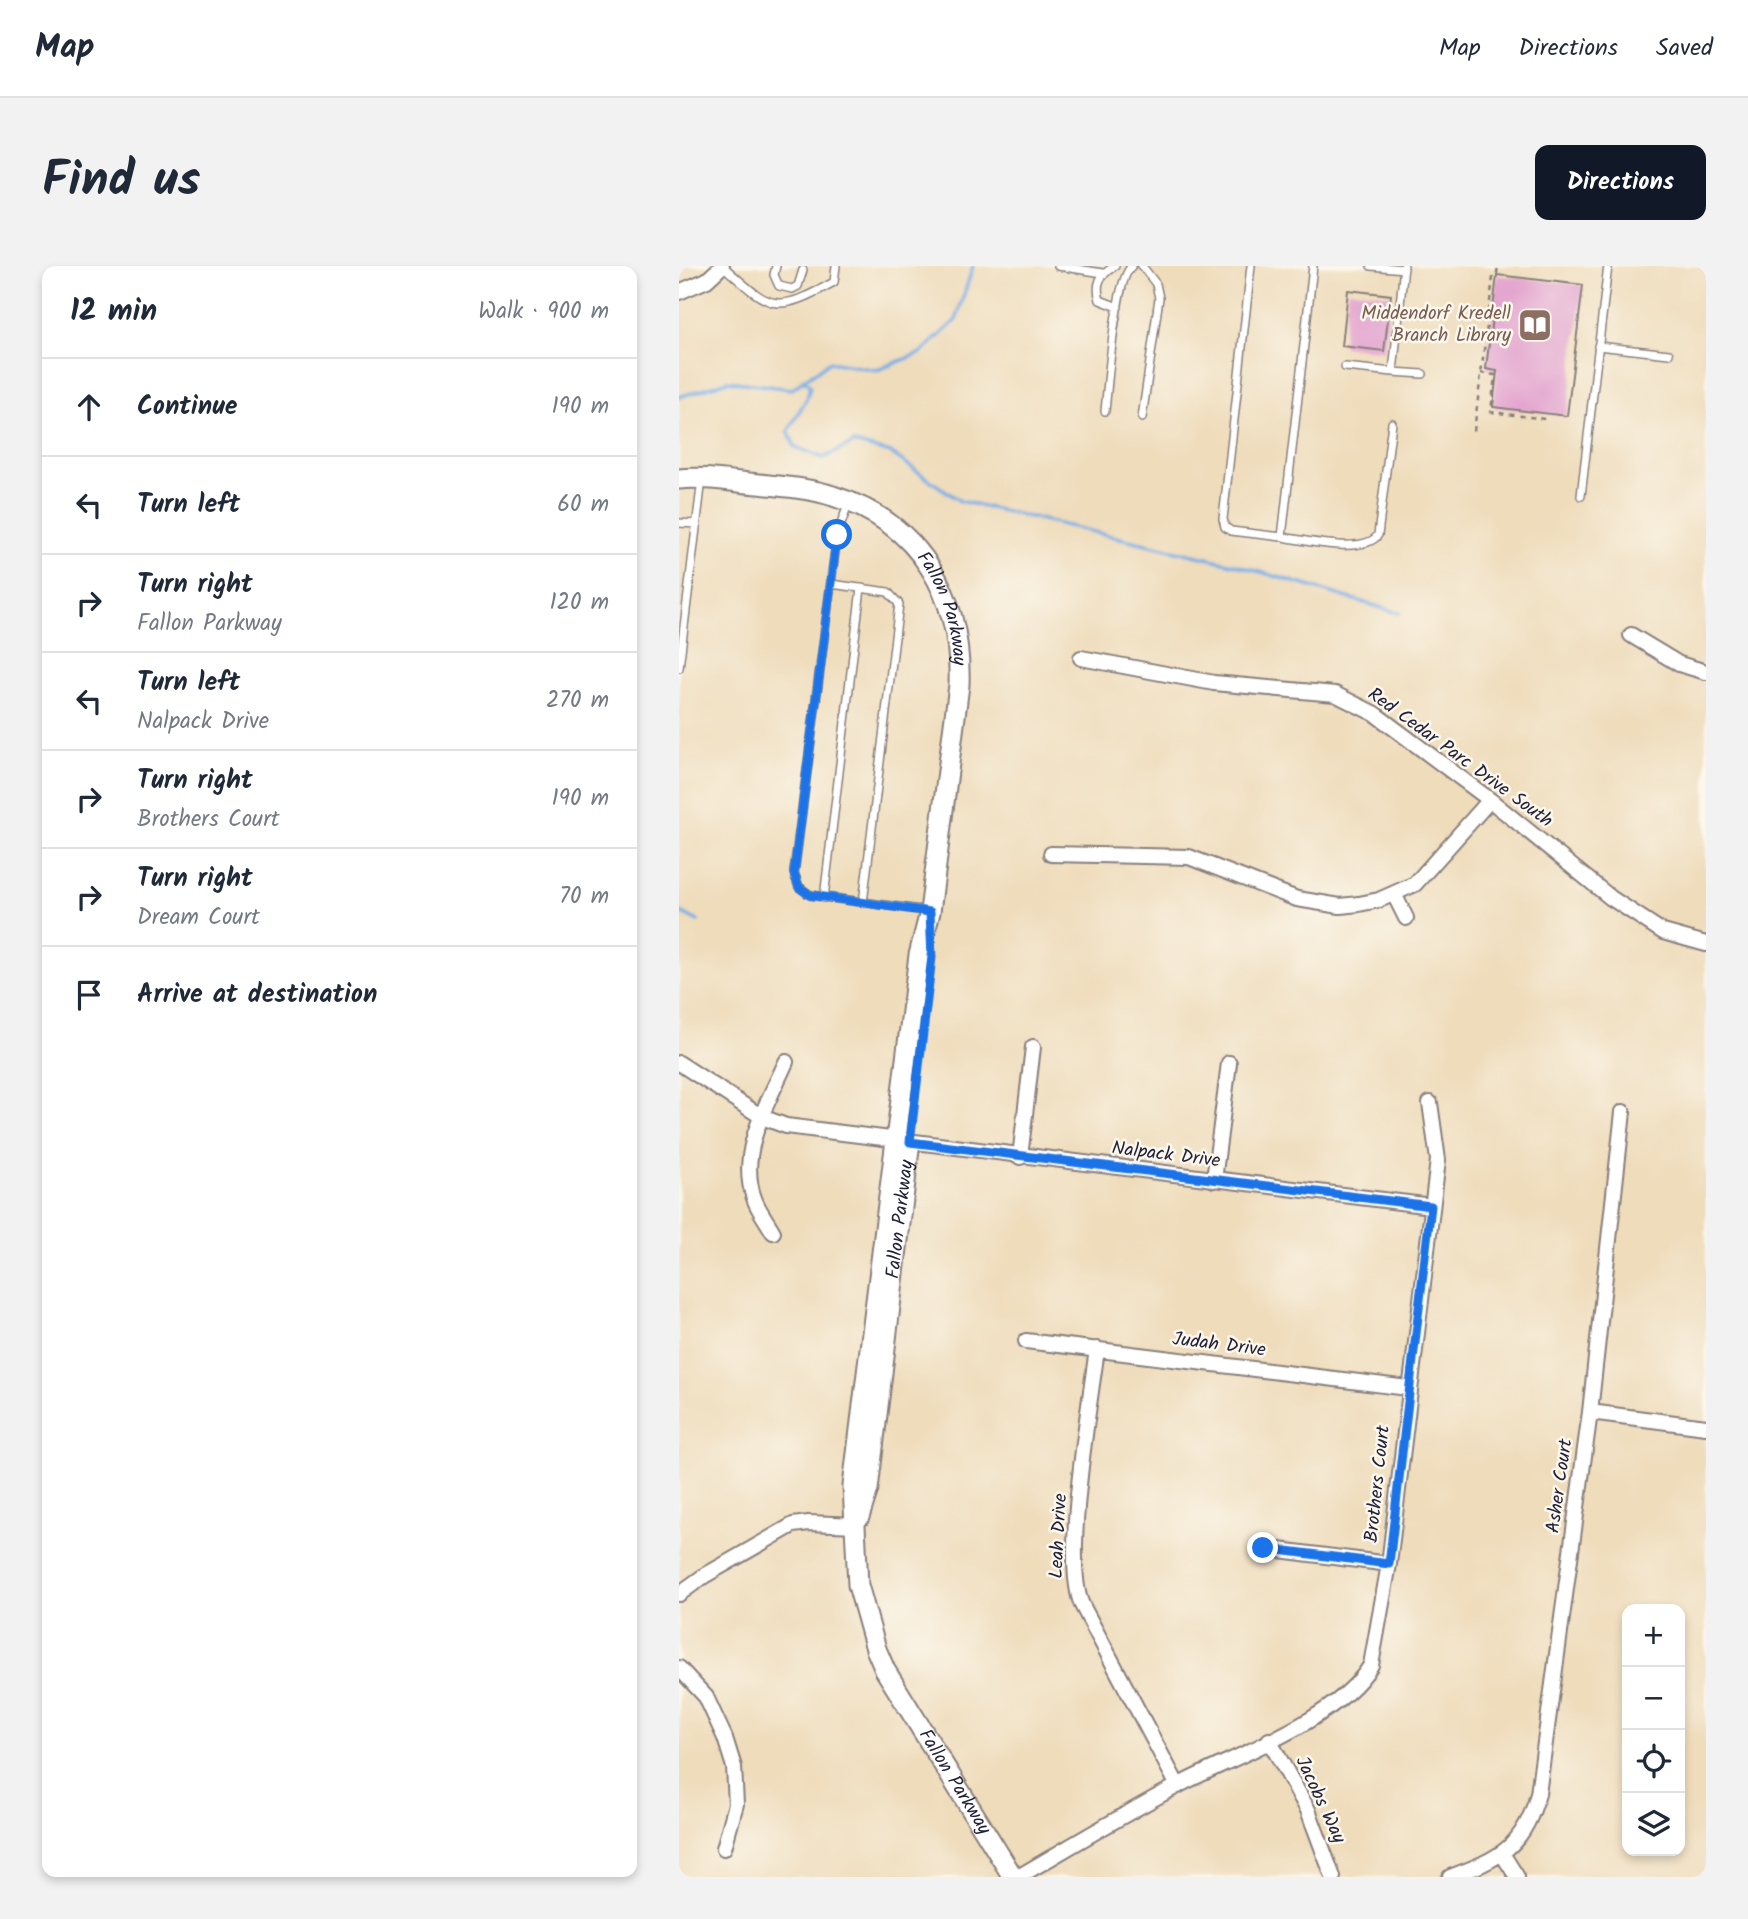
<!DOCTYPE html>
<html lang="en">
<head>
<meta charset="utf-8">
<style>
	:root { --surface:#fff; --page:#f2f2f3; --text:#1f2937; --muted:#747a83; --line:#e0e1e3; --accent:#111827 }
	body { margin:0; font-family:Kalam,sans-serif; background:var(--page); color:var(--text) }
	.controls { position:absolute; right:21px; bottom:21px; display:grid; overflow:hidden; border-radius:14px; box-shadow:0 4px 10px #0003 }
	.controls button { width:63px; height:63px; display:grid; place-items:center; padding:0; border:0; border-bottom:2px solid var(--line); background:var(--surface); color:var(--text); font:35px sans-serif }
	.stop { position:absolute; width:21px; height:21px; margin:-16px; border:5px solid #1a73e8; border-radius:50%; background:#fff }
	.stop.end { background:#1a73e8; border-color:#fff; box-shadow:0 2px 7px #0008 }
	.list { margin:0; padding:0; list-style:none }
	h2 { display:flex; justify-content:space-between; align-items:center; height:91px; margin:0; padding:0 28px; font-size:30px }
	h2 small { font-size:23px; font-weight:400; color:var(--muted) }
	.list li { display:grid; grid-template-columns:46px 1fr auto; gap:21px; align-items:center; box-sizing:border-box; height:98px; padding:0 28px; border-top:2px solid var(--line) }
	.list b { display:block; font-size:26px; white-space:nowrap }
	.list p { margin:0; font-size:23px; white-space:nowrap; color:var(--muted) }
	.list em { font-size:23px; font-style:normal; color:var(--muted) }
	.icon { flex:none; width:38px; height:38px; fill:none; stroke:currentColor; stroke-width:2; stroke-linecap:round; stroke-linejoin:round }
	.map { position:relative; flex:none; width:1027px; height:1611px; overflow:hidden; border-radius:14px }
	header { display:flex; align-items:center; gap:42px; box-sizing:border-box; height:98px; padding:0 35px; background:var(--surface); border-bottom:2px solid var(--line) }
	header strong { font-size:33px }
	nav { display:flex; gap:38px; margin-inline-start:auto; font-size:24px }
	.intro { display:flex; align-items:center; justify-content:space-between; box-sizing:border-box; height:168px; padding:0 42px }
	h1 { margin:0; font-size:49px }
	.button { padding:18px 32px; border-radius:14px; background:var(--accent); color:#fff; font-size:24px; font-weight:700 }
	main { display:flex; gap:42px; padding:0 42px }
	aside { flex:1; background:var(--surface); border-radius:14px; box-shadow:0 4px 10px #0003 }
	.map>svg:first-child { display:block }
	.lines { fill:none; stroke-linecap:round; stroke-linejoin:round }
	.stream { stroke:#76ade5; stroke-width:3.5 }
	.building { fill:#e2a1ce }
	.lane-casing { stroke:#887f7b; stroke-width:10 }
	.street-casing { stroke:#887f7b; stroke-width:18 }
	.secondary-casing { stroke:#887f7b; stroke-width:23 }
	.path { stroke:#887f7b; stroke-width:2.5; stroke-dasharray:5 5; stroke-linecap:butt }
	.lane { stroke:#fff; stroke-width:7 }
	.street { stroke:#fff; stroke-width:14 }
	.secondary { stroke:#fff; stroke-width:19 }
	.route { stroke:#1a73e8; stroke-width:9 }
	.labels { text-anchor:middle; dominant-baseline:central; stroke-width:5; stroke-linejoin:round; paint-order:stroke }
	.education-label { font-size:19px; fill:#785e54; stroke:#fbf7ec; text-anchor:end }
	.street-label { font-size:19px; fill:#22223b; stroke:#fbf7ec }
</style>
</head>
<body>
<header>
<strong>Map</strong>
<nav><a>Map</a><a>Directions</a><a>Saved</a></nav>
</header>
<div class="intro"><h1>Find us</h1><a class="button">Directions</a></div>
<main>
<aside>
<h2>12 min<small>Walk · 900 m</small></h2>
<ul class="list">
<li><svg class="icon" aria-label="ahead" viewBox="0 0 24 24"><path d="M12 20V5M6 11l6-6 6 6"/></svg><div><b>Continue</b></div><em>190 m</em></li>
<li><svg class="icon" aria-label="left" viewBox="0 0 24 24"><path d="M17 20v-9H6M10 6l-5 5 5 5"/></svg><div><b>Turn left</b></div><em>60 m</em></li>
<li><svg class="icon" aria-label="right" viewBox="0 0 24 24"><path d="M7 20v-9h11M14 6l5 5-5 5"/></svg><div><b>Turn right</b><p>Fallon Parkway</p></div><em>120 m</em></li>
<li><svg class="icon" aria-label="left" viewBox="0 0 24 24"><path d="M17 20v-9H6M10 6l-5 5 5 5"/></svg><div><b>Turn left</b><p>Nalpack Drive</p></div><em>270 m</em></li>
<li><svg class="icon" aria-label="right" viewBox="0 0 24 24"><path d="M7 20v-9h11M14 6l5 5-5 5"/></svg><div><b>Turn right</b><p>Brothers Court</p></div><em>190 m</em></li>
<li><svg class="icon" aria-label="right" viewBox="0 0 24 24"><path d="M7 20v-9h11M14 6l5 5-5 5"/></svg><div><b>Turn right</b><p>Dream Court</p></div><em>70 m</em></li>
<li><svg class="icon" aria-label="arrive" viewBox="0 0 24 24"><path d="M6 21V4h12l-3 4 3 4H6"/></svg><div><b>Arrive at destination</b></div></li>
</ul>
</aside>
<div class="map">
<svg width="1027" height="1611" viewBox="0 0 1027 1611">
	<rect width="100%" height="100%" fill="#fbf7ec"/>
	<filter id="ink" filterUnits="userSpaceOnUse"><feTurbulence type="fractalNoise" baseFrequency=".0143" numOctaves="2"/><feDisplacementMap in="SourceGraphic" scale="14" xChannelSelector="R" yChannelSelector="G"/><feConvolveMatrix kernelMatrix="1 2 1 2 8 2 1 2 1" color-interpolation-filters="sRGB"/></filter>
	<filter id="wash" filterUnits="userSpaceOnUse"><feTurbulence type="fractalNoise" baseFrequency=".00686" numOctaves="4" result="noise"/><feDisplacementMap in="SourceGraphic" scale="28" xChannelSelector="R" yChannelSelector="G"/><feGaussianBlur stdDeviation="1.57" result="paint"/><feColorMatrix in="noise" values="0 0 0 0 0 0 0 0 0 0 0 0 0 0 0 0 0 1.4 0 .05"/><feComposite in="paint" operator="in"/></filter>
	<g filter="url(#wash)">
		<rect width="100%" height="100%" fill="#efdcbb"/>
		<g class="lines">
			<path class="stream" d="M124,113L131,120L128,132L109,165L116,181L144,192L175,177L212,187L281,235L558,299L720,347
				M0,131L49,115L113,123L150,96L198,104L242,87L277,54L294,0
				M0,645L19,655"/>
		</g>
		<g id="blocks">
			<path class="building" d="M818,9L904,19L888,150L814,141L818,105L807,103Z
				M669,24L712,29L705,85L663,80Z"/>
		</g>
	</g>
	<g filter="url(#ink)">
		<use href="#blocks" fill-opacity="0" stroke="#887f7b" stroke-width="2"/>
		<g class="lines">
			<g class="lane-casing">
				<path id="lane" d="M44,0C92,43 95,49 155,16L157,0
					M97,0L95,9L100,20L113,23L119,20L124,4
					M379,0L424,7
					M436,0C421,9 416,17 421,34L439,41
					M572,0L544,253L546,261L552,265L603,271
					M634,0L603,271C625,274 685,289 699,269L713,157
					M692,0L725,3
					M725,0L714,106L744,108
					M919,80L990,88
					M666,101L714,106
					M426,145C429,120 436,12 453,0
					M463,152L480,32L477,18L463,0
					M902,230L929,0
					M169,239L158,269L115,607L120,621L131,629L249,645
					M0,257L18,258
					M152,318L209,326L220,338L184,637
					M0,402L23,213
					M145,632L182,322"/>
			</g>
			<g class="street-casing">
				<path id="street" d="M0,26L28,14L43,0
					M952,369L1000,398L1027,406
					M402,392L535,417L656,428L696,448L811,534L932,632L984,666L1027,678
					M372,588L510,591L618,633L661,640L680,638L700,634L736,618L811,534
					M715,628L727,652
					M0,797L83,851L107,860L753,940
					M341,891L354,781
					M535,914L550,797
					M94,966C88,955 79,944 75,932C58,886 89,837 107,796
					M347,1075L729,1122
					M418,1083C411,1137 383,1296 403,1339L499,1520
					M911,1146L1027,1161
					M584,1282L710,1298
					M0,1328L25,1310L114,1259L130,1257L178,1259
					M0,1402L27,1431L46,1472L55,1501L57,1538L45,1582
					M590,1474L629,1544L654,1611
					M824,1589L838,1611
					M339,1611C392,1580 445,1548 500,1519C557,1489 659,1454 692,1399L710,1298L759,894L751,837
					M771,1611C820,1593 845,1581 859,1528L911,1146L944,846"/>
			</g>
			<g class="secondary-casing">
				<g id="secondary">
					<path id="s1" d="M0,213C26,210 54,216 80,218C105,221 131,222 154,230C242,257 283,331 280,419L251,646L240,689L174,1220L179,1319L197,1383L206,1404L334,1611"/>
					<path id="s2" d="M180,1251L189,1223L230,883"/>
				</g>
			</g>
			<path class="path" d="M802,107L816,109L812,146L866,153
				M795,165L814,11L818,7L819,0"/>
			<use href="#lane" class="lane"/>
			<use href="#street" class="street"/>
			<use href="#secondary" class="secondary"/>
		</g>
	</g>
	<g class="lines" filter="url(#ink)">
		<path class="route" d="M158,269L115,607L120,621L131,629L251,646L253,691L231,876L752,940L710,1298L584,1282"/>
	</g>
	<defs>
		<g id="library-square" transform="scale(1.75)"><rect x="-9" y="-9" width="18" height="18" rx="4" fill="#8d6e63" stroke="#fbf7ec"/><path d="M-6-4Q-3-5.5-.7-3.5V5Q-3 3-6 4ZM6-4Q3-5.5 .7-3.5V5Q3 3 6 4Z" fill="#fff"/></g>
	</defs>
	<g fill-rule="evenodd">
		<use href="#library-square" x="856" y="59"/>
	</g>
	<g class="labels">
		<g class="education-label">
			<text x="832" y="48">Middendorf Kredell<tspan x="832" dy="22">Branch Library</tspan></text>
		</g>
		<g class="street-label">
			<text stroke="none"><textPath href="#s1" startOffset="322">Fallon Parkway</textPath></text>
			<text transform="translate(781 492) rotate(36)">Red Cedar Parc Drive South</text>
			<text transform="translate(487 889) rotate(7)">Nalpack Drive</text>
			<text stroke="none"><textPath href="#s2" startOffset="301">Fallon Parkway</textPath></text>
			<text transform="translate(540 1079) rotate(7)">Judah Drive</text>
			<text transform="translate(699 1218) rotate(-84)">Brothers Court</text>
			<text transform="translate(881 1220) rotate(-82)">Asher Court</text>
			<text transform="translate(380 1270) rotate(-87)">Leah Drive</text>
			<text stroke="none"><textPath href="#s1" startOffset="1530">Fallon Parkway</textPath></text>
			<text transform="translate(641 1534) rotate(65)">Jacobs Way</text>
		</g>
	</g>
</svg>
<div class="controls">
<button>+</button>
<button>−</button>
<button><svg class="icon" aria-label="locate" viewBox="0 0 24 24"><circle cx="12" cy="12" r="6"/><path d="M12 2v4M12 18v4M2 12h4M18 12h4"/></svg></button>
<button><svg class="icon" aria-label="layers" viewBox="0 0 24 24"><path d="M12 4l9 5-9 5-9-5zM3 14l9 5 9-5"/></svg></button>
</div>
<div class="stop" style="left:158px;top:269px"></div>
<div class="stop end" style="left:584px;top:1282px"></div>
</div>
</main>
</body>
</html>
